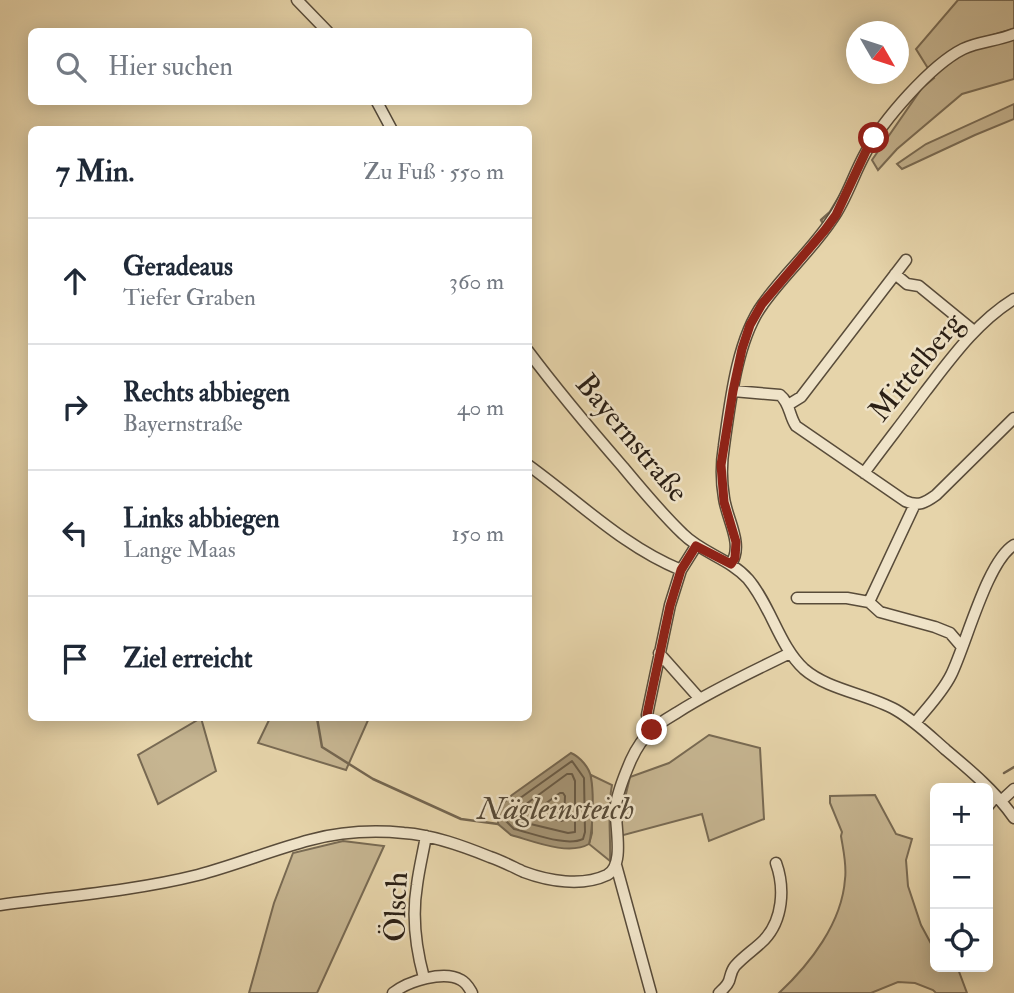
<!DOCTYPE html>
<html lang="de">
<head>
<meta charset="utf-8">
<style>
	:root { --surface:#fff; --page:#f6f6f7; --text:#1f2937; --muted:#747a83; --line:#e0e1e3 }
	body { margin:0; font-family:"IM FELL Double Pica",serif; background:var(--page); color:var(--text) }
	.controls { position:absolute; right:21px; bottom:21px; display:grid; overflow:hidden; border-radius:10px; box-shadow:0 4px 18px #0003 }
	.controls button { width:63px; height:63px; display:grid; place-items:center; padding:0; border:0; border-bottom:2px solid var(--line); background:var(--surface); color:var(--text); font:35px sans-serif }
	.compass { position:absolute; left:846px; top:21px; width:63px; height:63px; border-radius:50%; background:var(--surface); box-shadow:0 4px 18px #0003; rotate:129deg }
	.stop { position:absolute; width:21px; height:21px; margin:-16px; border:5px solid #8f2418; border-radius:50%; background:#fff }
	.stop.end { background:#8f2418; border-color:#fff; box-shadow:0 2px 7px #0008 }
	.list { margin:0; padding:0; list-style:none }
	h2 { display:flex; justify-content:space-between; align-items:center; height:91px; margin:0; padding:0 28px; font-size:30px }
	h2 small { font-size:23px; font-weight:400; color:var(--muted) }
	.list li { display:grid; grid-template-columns:46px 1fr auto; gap:21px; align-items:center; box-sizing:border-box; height:126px; padding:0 28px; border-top:2px solid var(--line) }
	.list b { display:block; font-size:26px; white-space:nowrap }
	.list p { margin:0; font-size:23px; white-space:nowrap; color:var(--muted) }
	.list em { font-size:23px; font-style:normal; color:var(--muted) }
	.icon { flex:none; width:38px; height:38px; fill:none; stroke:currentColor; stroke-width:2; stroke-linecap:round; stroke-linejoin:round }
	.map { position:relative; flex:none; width:1014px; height:993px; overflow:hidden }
	.search { position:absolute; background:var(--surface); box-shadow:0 4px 18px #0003; left:28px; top:28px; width:504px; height:77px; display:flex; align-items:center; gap:18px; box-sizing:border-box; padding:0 24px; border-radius:10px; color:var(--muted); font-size:26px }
	.panel { position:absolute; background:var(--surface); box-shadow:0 4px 18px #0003; left:28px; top:126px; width:504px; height:595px; border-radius:10px }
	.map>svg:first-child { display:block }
	.green { fill:#c6b591; stroke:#786a53; stroke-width:2 }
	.water { fill:#a69677; stroke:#746650; stroke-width:2 }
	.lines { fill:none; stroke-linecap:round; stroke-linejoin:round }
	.shore { stroke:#685a46; stroke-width:2 }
	.stream { stroke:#746650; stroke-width:2.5 }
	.minor-casing { stroke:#594c3a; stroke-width:13 }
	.minor { stroke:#efe3c8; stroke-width:10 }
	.route { stroke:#8f2418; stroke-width:9 }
	.labels { text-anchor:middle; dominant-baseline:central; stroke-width:5; stroke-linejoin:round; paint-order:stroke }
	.street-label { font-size:30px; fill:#2a1f15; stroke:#efe3c8 }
	.water-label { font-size:32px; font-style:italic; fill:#554937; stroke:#efe3c8 }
</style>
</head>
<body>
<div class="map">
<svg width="1014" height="993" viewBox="0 0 1014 993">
	<rect width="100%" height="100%" fill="#e6d4aa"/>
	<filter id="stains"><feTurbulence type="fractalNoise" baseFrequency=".00286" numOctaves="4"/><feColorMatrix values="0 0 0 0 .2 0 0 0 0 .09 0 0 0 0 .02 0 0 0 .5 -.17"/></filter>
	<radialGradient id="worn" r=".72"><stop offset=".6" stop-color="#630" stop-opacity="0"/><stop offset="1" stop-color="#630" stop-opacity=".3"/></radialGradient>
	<path class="green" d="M958,0H1014V79L962,94L897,149L878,170L872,160L922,88L934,78L916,49Z
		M1014,104V119L975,135L902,169L897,164L926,144Z
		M201,718L216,771L158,804L138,755Z
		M270,718H369L346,770L258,743Z
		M709,735L760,748L764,819L709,841L702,814L620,836L624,802L630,777L669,763Z
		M591,775L612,785C607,810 611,835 610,861L589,844L592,833Z
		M875,795L896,834L912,839L906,860L908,886L921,925L935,951V967H954L958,969L967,993H936L933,990L915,983L898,982L871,993H779C810,964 842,923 845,879C847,865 843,849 841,836L842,832L830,803V796Z
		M343,841L384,846L317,993H249L274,903L293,853Z"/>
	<path class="water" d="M571,753C580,757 590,768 591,778C594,793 593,829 589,844C568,856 533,841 511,835L498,824V808L512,795Z"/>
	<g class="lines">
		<path class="shore" d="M572,761L584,778L585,832L583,839C566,847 532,833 514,829L505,820V811L516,801Z
			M567,774H572L575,781V832L568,833L518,821L515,818V814L522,807Z
			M560,793H563L565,796L564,820L561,821L538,814V809Z"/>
		<path class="stream" d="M987,37L1014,29
			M823,223L821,220L830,212L842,192
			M317,718L322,747L373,779L461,819L498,824
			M1004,773L1014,767"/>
		<g class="minor-casing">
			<path id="minor" d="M297,0L328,32
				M377,102L392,130
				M895,274L907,284L919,286L974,331
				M528,351C558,391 590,429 623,467C642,490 661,513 683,534C702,553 730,559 748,579C771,606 779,646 804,669C828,690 868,694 896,710C915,721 930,736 946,750C970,770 996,792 1014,818
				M733,391L780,395C790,403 789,416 796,426L905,501C918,507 925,503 936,495L1014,418
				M788,405L801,397L906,260
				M528,465C578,501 624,547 681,570L696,546
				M864,473C884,446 905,419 925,392C952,357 977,322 1014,299
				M731,564C744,544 727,520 724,498C721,480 721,464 724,446C730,403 737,339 763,304C784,274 813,249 833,218C847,198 854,173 866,152C883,120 931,65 963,49C979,41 998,41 1014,34
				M797,598H847L869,602L880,612L935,627L950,633L962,647
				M869,602L915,504
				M659,653L699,698
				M915,723C927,708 942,693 951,675C966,645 987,561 1014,545
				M652,730L647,715L649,705L670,605L681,570
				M1001,801L1014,789
				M988,806L996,796
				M616,865L651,993
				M0,905C66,896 134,891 198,875C236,865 272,850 310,840C340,832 373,830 404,833C433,835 463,846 490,857C502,861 513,867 524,872C548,881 582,887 607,875C626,865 614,824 616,805C618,790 625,774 631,760C636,749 643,738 652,730C660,722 670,717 678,712C714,689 752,672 790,653
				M424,978C416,949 412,915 417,885C419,869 423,853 426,836
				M393,993C408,981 444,970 461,980C467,983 469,988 472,993
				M719,993C723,989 727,986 729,981C731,975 731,971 735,966C744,956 755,949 764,940C783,920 785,888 776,863"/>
		</g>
		<use href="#minor" class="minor"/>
	</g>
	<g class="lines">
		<path class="route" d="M652,730L647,715L649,705L670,606L681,570L696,546L731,564L735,558L736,542L724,502L721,465L733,391L742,349L750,325L762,304L825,230L836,215L866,151L874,138"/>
	</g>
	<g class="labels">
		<g class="street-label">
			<text transform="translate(916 367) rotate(-51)">Mittelberg</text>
			<text transform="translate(632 438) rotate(50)">Bayernstraße</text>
			<text transform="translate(396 907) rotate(-88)">Ölsch</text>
		</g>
		<g class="water-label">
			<text x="556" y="809">Nägleinsteich</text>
		</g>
	</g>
	<rect width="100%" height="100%" filter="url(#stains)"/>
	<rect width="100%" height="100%" fill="url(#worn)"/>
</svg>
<div class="controls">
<button>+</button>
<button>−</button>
<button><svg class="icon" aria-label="locate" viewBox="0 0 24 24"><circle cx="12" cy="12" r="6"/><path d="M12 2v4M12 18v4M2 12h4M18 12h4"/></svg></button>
</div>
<svg class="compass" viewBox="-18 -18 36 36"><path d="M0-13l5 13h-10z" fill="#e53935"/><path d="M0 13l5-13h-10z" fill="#747a83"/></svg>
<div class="stop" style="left:874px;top:138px"></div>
<div class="stop end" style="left:652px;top:730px"></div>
<div class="search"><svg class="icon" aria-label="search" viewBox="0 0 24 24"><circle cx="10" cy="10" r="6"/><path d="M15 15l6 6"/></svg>Hier suchen</div>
<section class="panel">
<h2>7 Min.<small>Zu Fuß · 550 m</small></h2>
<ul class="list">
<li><svg class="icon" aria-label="ahead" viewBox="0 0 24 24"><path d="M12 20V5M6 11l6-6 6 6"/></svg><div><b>Geradeaus</b><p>Tiefer Graben</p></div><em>360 m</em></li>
<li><svg class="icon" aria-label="right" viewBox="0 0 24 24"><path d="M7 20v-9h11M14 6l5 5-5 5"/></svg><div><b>Rechts abbiegen</b><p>Bayernstraße</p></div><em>40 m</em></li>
<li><svg class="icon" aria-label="left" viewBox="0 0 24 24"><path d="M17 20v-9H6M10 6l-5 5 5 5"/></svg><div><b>Links abbiegen</b><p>Lange Maas</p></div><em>150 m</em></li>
<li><svg class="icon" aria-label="arrive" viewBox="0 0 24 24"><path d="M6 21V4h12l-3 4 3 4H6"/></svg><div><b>Ziel erreicht</b></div></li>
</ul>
</section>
</div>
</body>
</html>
